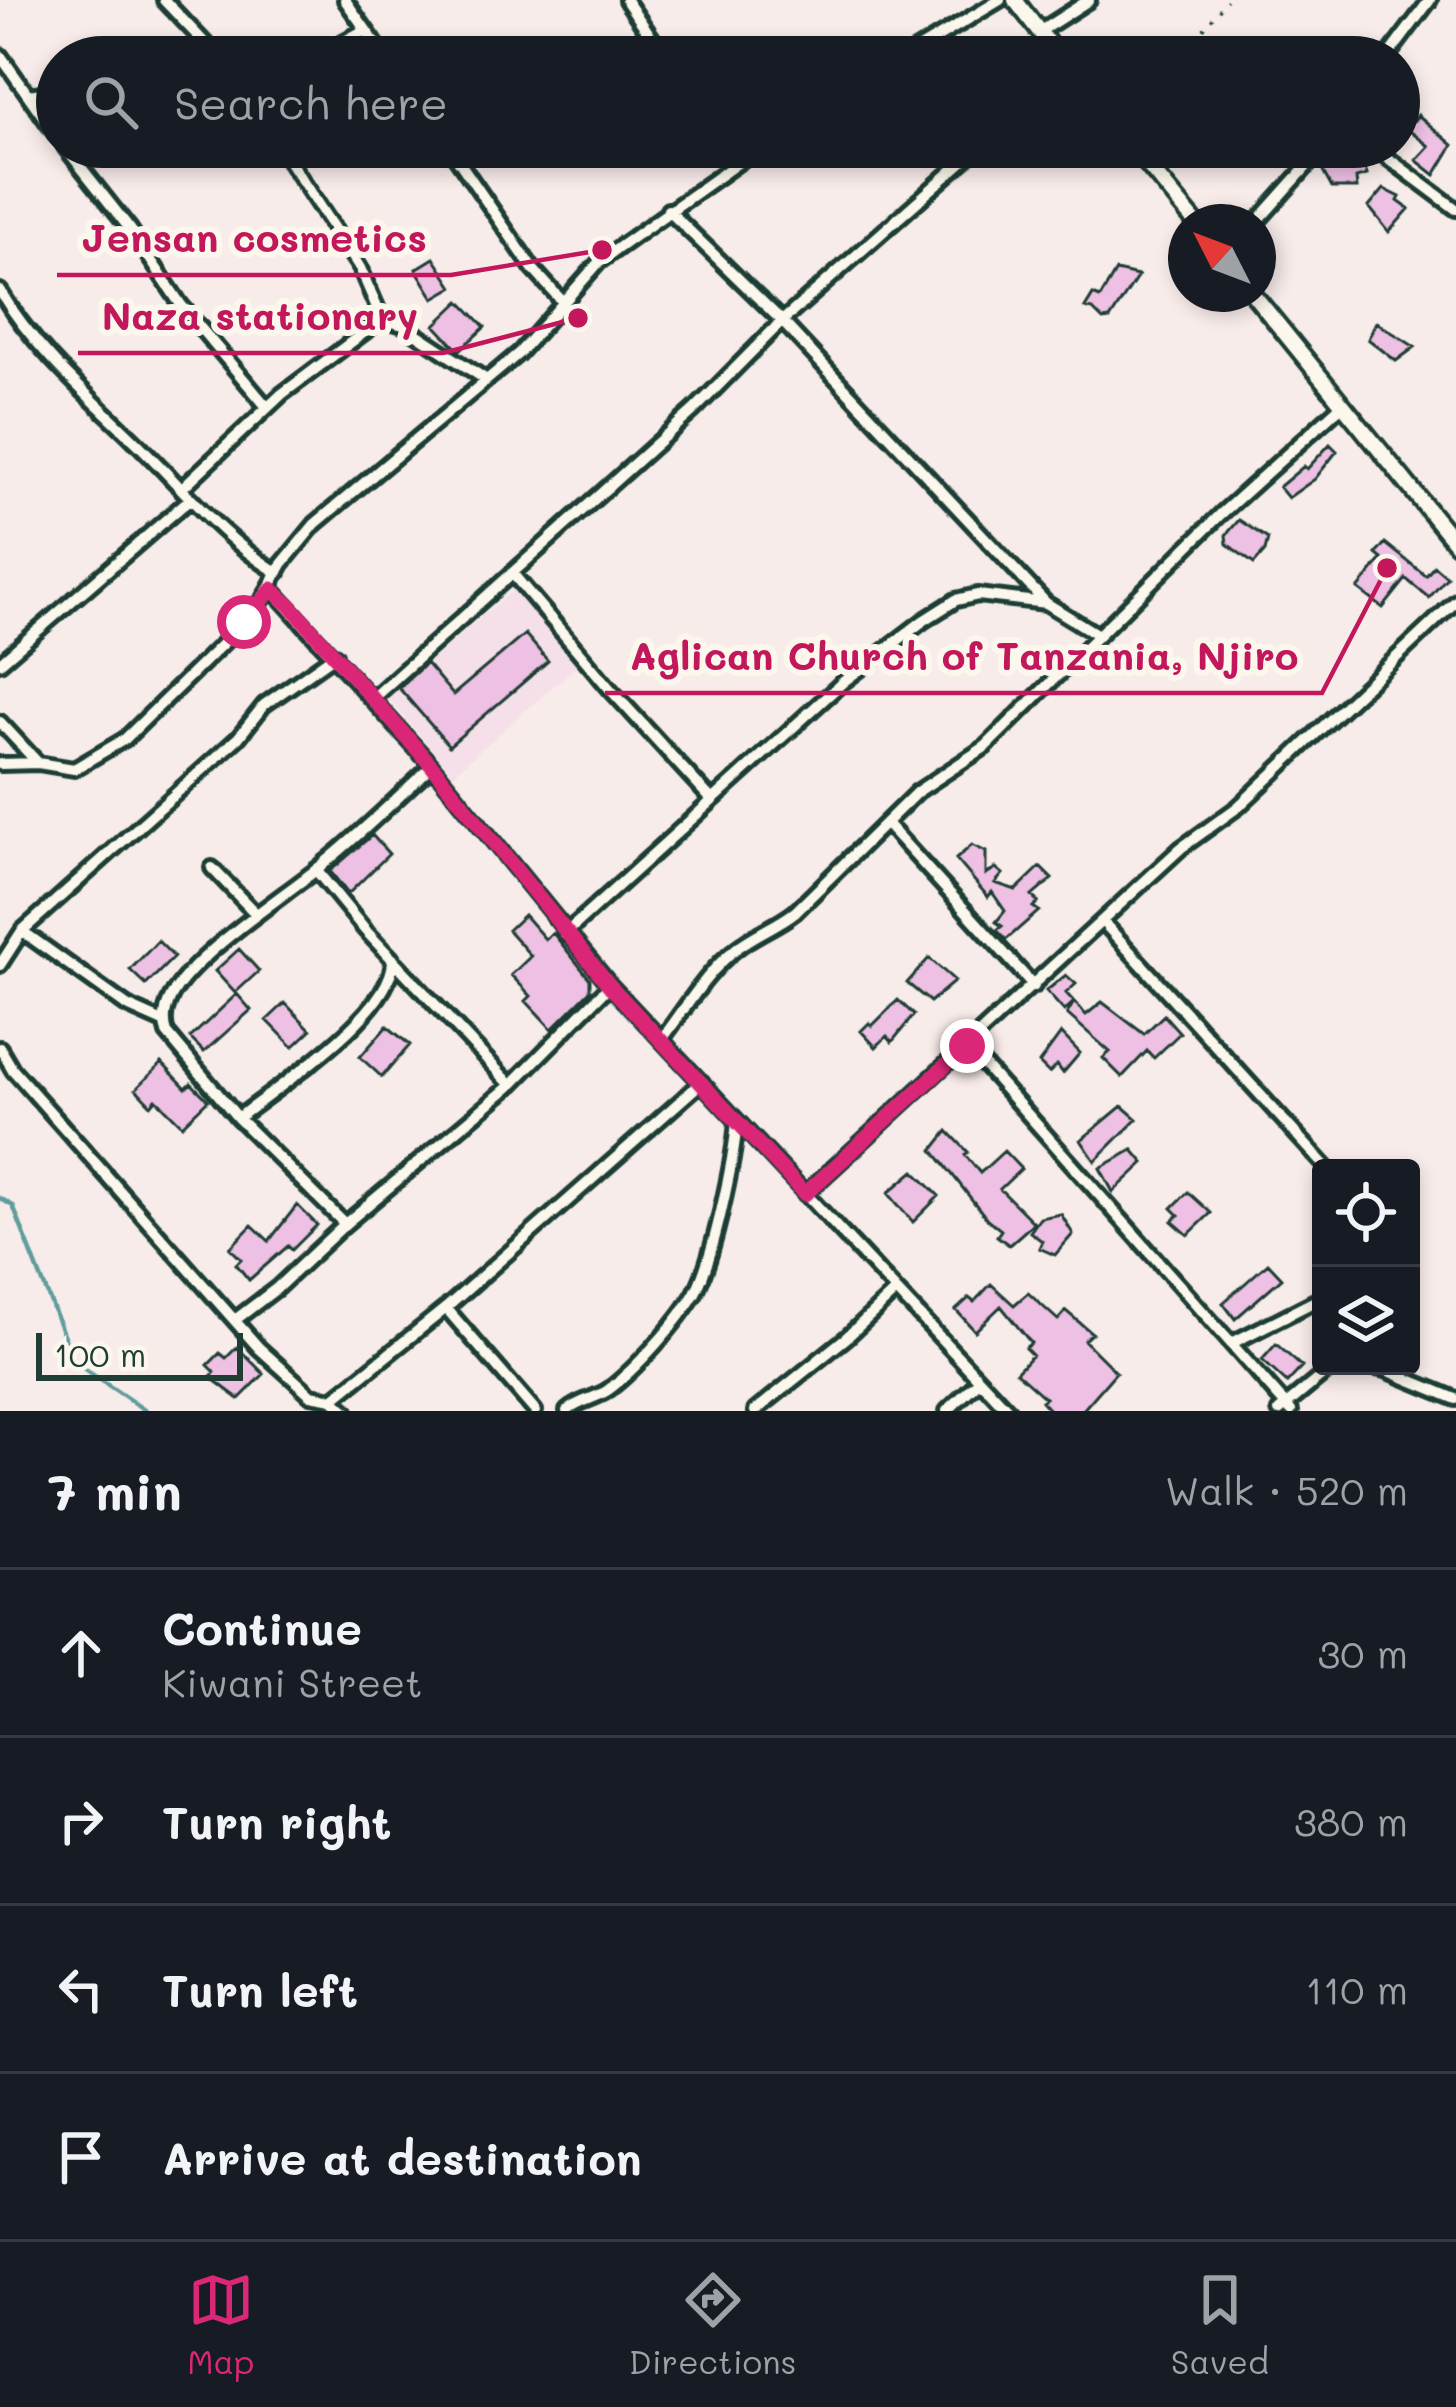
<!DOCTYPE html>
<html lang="en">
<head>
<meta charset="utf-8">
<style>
	:root { --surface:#171b24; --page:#20242c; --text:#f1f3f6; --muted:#9ea1a6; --line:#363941; --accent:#db2777 }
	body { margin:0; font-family:Mali,sans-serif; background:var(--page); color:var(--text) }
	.controls { position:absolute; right:36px; bottom:36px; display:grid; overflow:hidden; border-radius:12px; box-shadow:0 6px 18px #0003 }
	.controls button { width:108px; height:108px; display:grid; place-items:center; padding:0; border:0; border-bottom:3px solid var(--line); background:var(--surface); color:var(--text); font:60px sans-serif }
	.compass { position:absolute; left:1168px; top:204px; width:108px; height:108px; border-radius:50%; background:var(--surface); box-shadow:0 6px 18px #0003; rotate:312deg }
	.scale { position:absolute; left:36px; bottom:30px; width:207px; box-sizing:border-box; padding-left:12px; border:6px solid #1f3d34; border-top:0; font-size:33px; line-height:42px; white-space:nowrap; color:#1f3d34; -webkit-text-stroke:9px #fbf7ec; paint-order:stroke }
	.stop { position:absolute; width:36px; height:36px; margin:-27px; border:9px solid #db2777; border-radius:50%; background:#fff }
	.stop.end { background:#db2777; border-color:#fff; box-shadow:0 3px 12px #0008 }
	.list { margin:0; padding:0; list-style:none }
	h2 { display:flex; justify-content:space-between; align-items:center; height:156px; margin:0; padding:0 48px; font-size:51px }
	h2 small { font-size:39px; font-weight:400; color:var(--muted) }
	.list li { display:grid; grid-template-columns:78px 1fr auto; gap:36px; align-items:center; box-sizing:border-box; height:168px; padding:0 48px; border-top:3px solid var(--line) }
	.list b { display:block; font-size:45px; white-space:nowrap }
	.list p { margin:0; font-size:39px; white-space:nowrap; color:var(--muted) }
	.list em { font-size:39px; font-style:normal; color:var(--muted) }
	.icon { flex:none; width:66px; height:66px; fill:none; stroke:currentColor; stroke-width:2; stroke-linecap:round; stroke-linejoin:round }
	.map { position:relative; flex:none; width:1456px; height:1411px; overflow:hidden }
	.search { position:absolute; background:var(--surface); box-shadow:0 6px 18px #0003; left:36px; right:36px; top:36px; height:132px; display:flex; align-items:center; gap:30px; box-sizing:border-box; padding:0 42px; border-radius:66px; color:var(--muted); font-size:45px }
	.sheet { height:828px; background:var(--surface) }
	nav { display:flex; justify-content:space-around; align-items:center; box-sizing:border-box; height:168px; border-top:3px solid var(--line); background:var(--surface); font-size:33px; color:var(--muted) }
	nav a { display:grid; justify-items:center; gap:6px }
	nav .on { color:var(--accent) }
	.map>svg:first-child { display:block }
	.built { fill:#f5dfe8 }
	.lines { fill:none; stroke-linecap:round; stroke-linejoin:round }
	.stream { stroke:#5f9c9c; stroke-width:4.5 }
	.building { fill:#eec0e3; stroke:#1f3d34; stroke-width:3 }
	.minor-casing { stroke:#1f3d34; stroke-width:20 }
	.tertiary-casing { stroke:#1f3d34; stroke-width:22 }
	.path { stroke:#1f3d34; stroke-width:3; stroke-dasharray:3 9; stroke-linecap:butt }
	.minor { stroke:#fbf7ec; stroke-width:10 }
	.tertiary { stroke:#fbf7ec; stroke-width:14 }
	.route { stroke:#db2777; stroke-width:15 }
	.leader { fill:none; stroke:#c2185b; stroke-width:4.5 }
	.callout-dot { fill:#c2185b; stroke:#fbf7ec; stroke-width:4.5 }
	.callout-label { font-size:39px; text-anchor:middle; font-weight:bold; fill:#c2185b; stroke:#fbf7ec; stroke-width:12; stroke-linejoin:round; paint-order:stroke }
</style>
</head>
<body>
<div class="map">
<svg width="1456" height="1411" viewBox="0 0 1456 1411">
	<rect width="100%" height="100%" fill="#f8ecea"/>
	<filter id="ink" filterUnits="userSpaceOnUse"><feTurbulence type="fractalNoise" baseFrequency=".00833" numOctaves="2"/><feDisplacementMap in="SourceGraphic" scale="24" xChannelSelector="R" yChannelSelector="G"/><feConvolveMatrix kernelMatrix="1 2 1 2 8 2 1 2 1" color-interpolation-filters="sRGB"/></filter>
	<g filter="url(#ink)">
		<path class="built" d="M515,588L580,663L453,774L388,698Z"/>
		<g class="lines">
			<path class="stream" d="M0,1198L13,1206L74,1362L146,1411"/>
		</g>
		<path class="building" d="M1418,115L1453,145L1435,175L1416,160L1429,146L1407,129Z
			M1354,154H1361L1367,175L1356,178L1357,188H1332L1321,168Z
			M1384,189L1400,197L1398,201L1409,209L1389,232L1369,207Z
			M434,258L453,287L434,298L416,269Z
			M1116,271L1138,276L1110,319L1103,320L1093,310L1085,308L1093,295L1100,298Z
			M460,301L485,327L459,351L435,325Z
			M1376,322L1415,347L1396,361L1368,339Z
			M1330,444L1337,451L1315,479L1288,498L1279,487L1304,466L1307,469Z
			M1239,520L1268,539L1265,551L1254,564L1227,544L1226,535Z
			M1385,543L1426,576L1434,566L1447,577L1429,598L1406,579L1383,608L1358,589L1382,559L1376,554Z
			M525,634L548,661L449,746L399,688L426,663L453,695Z
			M372,835L389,854L348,894L330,871Z
			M972,845L986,852V874L996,868L1003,874L995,883L1016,890L1040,867L1052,879L1032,896L1038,902L1033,907L1039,911L1006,940L997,930L1002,926L996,922L1005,911L992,892L988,897L956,859Z
			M524,915L545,939L553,933L590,979V991L552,1029L526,1001L531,996L511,975L531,956L508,930Z
			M158,941L174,957L146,985L130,970Z
			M239,949L259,971L235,993L215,971Z
			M929,958L955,981L930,1002L907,983Z
			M1066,975L1076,984L1066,993L1086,1015L1102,1002L1144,1034L1164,1015L1180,1033L1154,1058L1147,1051L1122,1077L1103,1058L1110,1052L1067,1014L1074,1002L1064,1011L1046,991Z
			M237,994L251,1010L204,1052L190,1038Z
			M898,1000L914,1015L892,1042L887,1036L876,1047L861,1031L869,1023L872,1026Z
			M285,1003L311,1030L293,1047L267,1020Z
			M387,1026L410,1045L382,1077L360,1057Z
			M1061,1033L1080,1053L1063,1073L1057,1065L1049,1073L1039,1063Z
			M162,1063L186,1088L191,1083L208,1100L182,1125L156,1099L151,1105L136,1089Z
			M1122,1106L1137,1119L1095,1161L1081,1140Z
			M948,1131L968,1152L965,1155L980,1173L1004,1151L1021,1169L1000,1189L1034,1223L1009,1245L997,1236L1001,1230L987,1219L933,1150Z
			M1133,1150L1144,1163L1113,1192L1100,1168Z
			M914,1171L939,1196L913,1222L888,1193Z
			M1188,1192L1211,1213L1188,1235L1172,1221L1179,1215L1172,1208Z
			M297,1205L317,1225L292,1250L288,1246L249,1280L236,1264L241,1259L230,1248L252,1225L269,1241Z
			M1061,1214L1073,1234L1055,1255L1039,1248L1042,1241L1030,1232L1040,1218Z
			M1268,1263L1282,1278L1235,1319L1223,1303Z
			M991,1284L1014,1305L1028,1293L1058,1320L1066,1311L1092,1333L1084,1340L1116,1372L1082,1411H1050L1041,1401L1045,1398L1016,1372L1032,1355L1025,1348L1031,1343L1001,1306L975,1331L956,1310L969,1298L974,1302Z
			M1276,1344L1302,1367L1287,1383L1262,1360Z
			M237,1347L264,1374L239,1399L210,1377L215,1372L208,1365L220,1353L226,1358Z"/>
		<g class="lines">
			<g class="minor-casing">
				<path id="minor" d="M164,0L218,57
					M345,0L385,57
					M626,0L665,57
					M1039,32L1089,0
					M0,55L57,136
					M315,57L365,30
					M905,57L1000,0
					M1387,57L1430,0
					M28,95L57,91
					M65,147L130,229L181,305L267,407
					M280,147L360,268L382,319
					M449,147L533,269L562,301
					M725,147L736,163
					M1373,147L1456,209
					M668,210L782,321L1046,603L1098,635
					M1257,222L1324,147
					M0,291C36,351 87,394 136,442C185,490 219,536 278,573
					M182,488L282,394L382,319L403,325L485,379
					M512,573L610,689L712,800
					M272,589L432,766L610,985L1009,1411
					M0,663L190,499
					M373,698L694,410L782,321L979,147
					M0,722L38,763
					M0,764L38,763L74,769L125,739L257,610L282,564L315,524L519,353L600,261L760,147
					M886,823L1034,986
					M212,868L256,914
					M316,870L365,930L511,1085
					M1104,923L1327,1168
					M22,931L127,1006L163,1022
					M565,934L843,682L923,621L956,600L978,595L1046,603
					M0,965L22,931L238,738L264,705L335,655
					M662,1039C685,1009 707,971 737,948C755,934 777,926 795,912L917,792L985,747L1221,514L1343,404
					M967,1046L1291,1411
					M0,1048L13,1070L259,1348L311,1395L333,1399L346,1411
					M238,1118C279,1086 394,1012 393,959
					M805,1194L1181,848L1238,807L1456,601
					M345,1224L238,1118L167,1033C163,1021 165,1008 171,997C192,957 275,902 312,873C354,841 392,802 432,766
					M446,1308L535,1411
					M235,1320L277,1288L345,1224L511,1085L610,985
					M1232,1343L1321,1298
					M1364,1366L1386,1370L1456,1399
					M333,1399L446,1308L702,1082
					M567,1411C579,1400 595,1399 608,1390C635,1370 678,1322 695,1293C713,1260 734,1160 737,1121
					M755,1411L846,1338L896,1291
					M947,1411L980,1380
					M1279,1411L1325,1373L1343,1366"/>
			</g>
			<g class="tertiary-casing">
				<path id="tertiary" d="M1015,0L1059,57
					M1133,147L1195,222
					M1253,294L1456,544"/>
			</g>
			<path class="path" d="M1181,57L1227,0"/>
			<use href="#minor" class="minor"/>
			<use href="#tertiary" class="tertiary"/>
		</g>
	</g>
	<g class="lines" filter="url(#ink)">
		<path class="route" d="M244,622L272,589L291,606L432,766L610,986L805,1194L967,1046"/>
	</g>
	<path class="leader" d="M602 250L451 275H57M578 318L443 353H78M1387 568L1322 693H605"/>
	<g class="callout-dot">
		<circle cx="602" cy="250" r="12"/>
		<circle cx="578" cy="318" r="12"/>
		<circle cx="1387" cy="568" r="12"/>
	</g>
	<g class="callout-label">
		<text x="254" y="252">Jensan cosmetics</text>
		<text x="260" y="330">Naza stationary</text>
		<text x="964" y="670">Aglican Church of Tanzania, Njiro</text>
	</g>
</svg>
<div class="controls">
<button><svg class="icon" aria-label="locate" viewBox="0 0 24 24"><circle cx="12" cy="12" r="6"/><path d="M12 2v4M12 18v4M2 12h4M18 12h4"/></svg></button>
<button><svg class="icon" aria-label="layers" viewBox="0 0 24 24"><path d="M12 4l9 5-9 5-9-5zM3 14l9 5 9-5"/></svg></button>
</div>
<svg class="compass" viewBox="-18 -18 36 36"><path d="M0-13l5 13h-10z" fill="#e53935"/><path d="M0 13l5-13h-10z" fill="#9ea1a6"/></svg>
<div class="scale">100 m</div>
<div class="stop" style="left:244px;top:622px"></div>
<div class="stop end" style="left:967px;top:1046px"></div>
<div class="search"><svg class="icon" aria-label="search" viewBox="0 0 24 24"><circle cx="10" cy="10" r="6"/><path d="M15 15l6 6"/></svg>Search here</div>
</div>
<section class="sheet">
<h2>7 min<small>Walk · 520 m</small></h2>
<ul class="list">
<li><svg class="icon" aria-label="ahead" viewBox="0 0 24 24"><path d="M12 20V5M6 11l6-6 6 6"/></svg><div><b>Continue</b><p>Kiwani Street</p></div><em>30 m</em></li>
<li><svg class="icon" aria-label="right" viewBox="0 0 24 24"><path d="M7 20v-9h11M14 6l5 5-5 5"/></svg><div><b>Turn right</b></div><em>380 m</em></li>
<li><svg class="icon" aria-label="left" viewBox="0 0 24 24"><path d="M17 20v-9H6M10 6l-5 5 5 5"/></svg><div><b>Turn left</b></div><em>110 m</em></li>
<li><svg class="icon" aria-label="arrive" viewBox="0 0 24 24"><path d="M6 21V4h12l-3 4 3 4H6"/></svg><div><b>Arrive at destination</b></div></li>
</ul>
</section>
<nav>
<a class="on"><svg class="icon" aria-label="map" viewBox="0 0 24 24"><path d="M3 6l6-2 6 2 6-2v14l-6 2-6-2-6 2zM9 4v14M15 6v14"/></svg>Map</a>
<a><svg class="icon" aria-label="directions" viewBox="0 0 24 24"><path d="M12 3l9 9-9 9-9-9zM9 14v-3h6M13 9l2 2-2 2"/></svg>Directions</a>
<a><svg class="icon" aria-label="saved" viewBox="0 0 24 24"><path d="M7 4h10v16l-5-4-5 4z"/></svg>Saved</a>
</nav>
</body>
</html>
